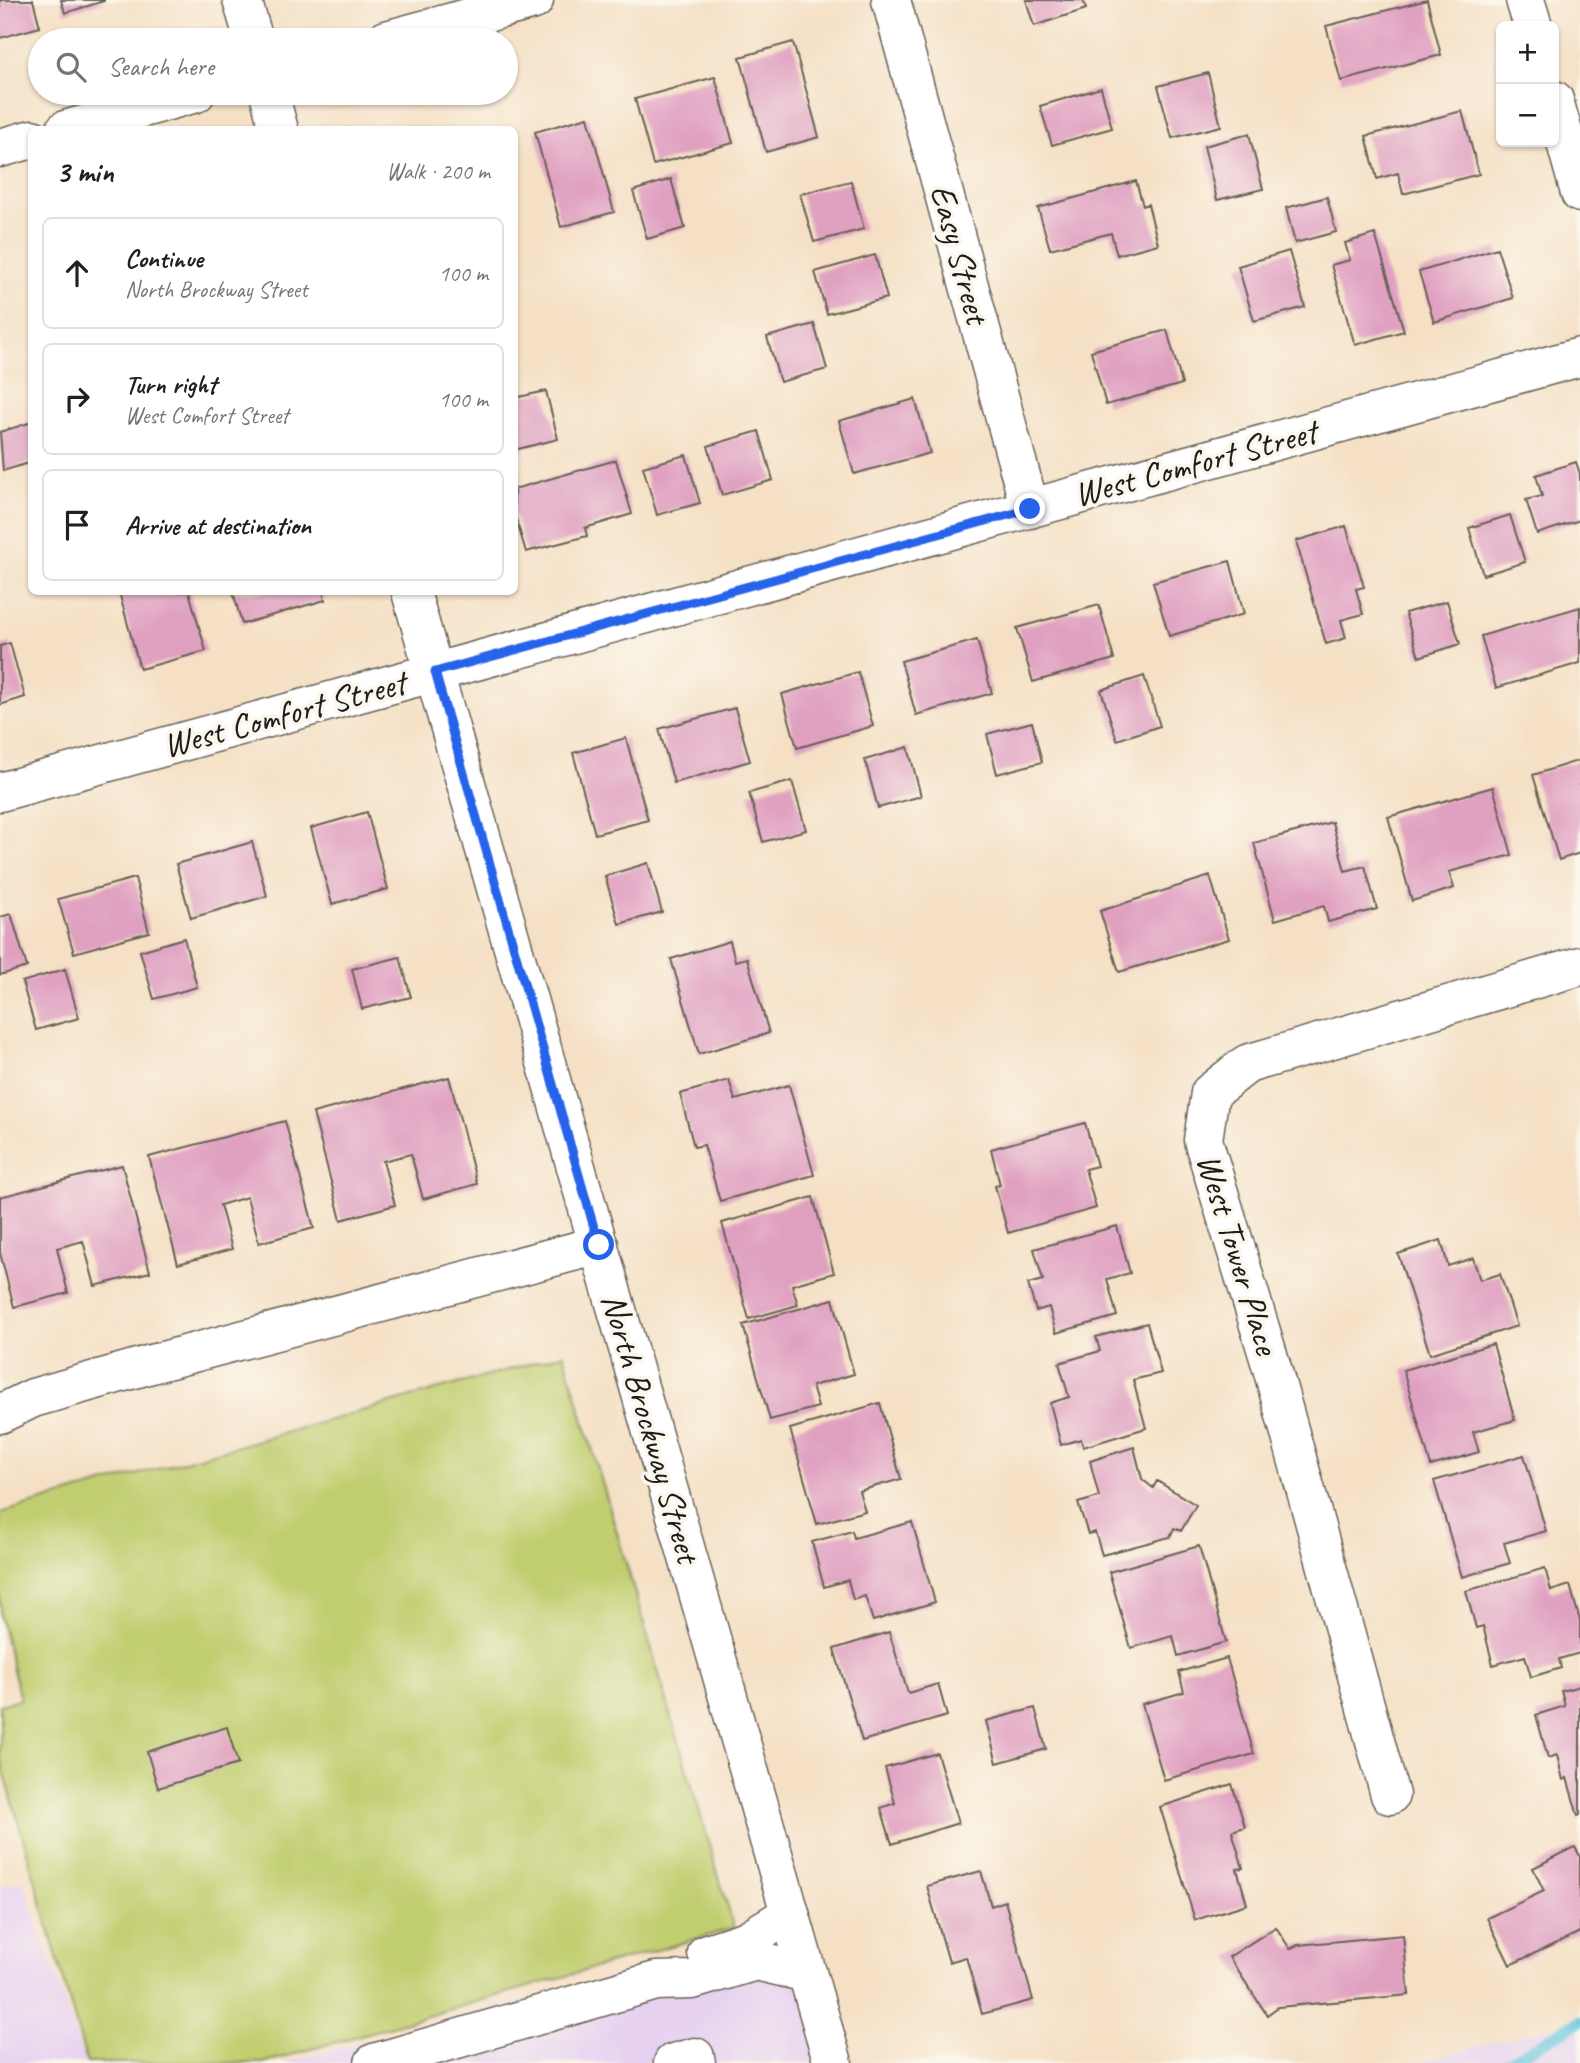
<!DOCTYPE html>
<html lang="en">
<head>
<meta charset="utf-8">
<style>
	:root { --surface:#fff; --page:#f6f6f6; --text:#202124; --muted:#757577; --line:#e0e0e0 }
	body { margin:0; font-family:Caveat,sans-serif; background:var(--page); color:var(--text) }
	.controls { position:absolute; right:21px; top:21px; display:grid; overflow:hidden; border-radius:10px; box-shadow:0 2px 5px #0004 }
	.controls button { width:63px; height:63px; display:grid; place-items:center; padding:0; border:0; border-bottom:2px solid var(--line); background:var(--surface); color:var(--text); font:35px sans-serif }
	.stop { position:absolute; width:21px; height:21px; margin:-16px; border:5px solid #2563eb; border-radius:50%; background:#fff }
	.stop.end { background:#2563eb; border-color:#fff; box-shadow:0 2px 7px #0008 }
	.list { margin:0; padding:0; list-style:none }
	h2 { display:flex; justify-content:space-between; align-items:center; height:91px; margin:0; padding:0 28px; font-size:30px }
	h2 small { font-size:23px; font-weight:400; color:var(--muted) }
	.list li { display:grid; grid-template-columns:46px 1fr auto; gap:21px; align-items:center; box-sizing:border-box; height:112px; margin:0 14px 14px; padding:0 14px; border:2px solid var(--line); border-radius:10px }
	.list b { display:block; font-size:26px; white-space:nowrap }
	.list p { margin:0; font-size:23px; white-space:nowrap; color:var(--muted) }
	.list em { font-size:23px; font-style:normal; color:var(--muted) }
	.icon { flex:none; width:38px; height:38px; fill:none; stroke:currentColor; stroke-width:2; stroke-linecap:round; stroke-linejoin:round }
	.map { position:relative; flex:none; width:1580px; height:2063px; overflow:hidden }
	.search { position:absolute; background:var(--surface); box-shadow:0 2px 5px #0004; left:28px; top:28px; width:490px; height:77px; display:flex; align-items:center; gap:18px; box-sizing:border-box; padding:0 24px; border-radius:38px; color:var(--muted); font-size:26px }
	.panel { position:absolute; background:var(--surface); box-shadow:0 2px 5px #0004; left:28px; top:126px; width:490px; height:469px; border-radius:10px }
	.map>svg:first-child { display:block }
	.built { fill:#e6d2f0 }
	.green { fill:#c1ce70; stroke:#6e7546; stroke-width:2 }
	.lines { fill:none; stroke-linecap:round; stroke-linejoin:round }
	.stream { stroke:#62c4e0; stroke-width:12 }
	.building { fill:#e0a1c1 }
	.minor-casing { stroke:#686157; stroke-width:41 }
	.minor { stroke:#fff; stroke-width:38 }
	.route { stroke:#2563eb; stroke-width:9 }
	.labels { text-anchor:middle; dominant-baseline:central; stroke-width:7; stroke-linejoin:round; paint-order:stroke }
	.street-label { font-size:35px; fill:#1c1c1c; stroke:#fbf7ec }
</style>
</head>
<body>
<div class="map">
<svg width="1580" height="2063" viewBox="0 0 1580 2063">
	<rect width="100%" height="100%" fill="#fbf7ec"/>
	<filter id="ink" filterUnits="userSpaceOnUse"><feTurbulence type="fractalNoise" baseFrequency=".0143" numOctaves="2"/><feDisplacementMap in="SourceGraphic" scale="14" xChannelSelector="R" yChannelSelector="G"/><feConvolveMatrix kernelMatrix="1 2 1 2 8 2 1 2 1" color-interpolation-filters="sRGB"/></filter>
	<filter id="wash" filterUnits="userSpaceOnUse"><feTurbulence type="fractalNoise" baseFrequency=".00686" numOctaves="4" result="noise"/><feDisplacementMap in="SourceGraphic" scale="28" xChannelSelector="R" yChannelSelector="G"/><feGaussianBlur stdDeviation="1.57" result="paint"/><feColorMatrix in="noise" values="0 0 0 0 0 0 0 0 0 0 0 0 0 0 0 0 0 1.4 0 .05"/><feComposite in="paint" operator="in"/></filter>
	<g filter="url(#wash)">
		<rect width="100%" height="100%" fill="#f5e0c5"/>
		<path class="built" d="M23,1880L85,2063H0V1887Z
			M795,1930L833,2063H281Z
			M1580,2020V2063H1415Z"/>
		<path class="green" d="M564,1354L734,1928L263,2063H87L0,1757V1705L20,1699L0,1616V1513Z"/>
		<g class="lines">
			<path class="stream" d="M1507,2063L1580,2021"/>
		</g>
		<g id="blocks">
			<path class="building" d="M0,0H33L40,27L0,38Z
				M61,0H104V1L65,13Z
				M1026,0H1083L1086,9L1034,26Z
				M1427,0L1441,55L1341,81L1326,26Z
				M793,42L819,137L766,152L740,57Z
				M1208,73L1221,126L1172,138L1158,86Z
				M715,77L733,143L653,165L635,99Z
				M1101,88L1112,128L1052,145L1040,106Z
				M1462,111L1479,174L1403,194L1398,173L1377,179L1366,136Z
				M588,117L614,212L561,227L535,132Z
				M1249,134L1263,189L1217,200L1204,146Z
				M671,179L685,228L647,239L633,191Z
				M851,181L864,229L814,242L800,194Z
				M1136,181L1143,206L1148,204L1158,244L1117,255L1111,233L1050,249L1038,208Z
				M1327,197L1336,232L1295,243L1286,208Z
				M1375,234L1404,331L1355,345L1331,265L1350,260L1345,243Z
				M1497,248L1513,298L1434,322L1419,272Z
				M1289,251L1305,307L1254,321L1238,266Z
				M875,255L887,298L827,314L815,272Z
				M814,324L827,369L780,382L767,337Z
				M1167,330L1182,384L1106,405L1091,351Z
				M546,391L558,439L514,450V398Z
				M915,399L930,453L854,474L839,421Z
				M32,422V462L3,471L0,432Z
				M759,431L773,480L722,495L708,446Z
				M686,455L700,503L657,515L643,467Z
				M616,460L632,514L585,528L587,536L526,552L514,512V489Z
				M1576,462L1580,474V520L1537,534L1526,500L1542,496L1536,475Z
				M1510,515L1525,562L1483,575L1469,528Z
				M1346,526L1364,587L1356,589L1363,614L1341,620L1346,638L1326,644L1296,541Z
				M1230,561L1244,614L1169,636L1153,582Z
				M119,592H189L206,651L140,669Z
				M233,592H323L325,600L242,624Z
				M1447,601L1460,644L1419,657L1405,613Z
				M1099,605L1114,659L1033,682L1017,628Z
				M1580,607V663L1496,688L1481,636Z
				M977,640L992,693L916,715L901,661Z
				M10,643L25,697L0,705V646Z
				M858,672L873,726L797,748L782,694Z
				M1144,676L1160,726L1117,740L1101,690Z
				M735,708L750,761L674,783L659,729Z
				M1032,722L1042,762L997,774L987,734Z
				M626,738L648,820L595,834L573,753Z
				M908,747L921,796L878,808L865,760Z
				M1580,760V853L1559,860L1533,775Z
				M792,781L806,830L763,842L749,793Z
				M1493,787L1512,855L1449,872L1454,888L1412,901L1388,817Z
				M367,812L388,889L332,904L311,828Z
				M1332,822L1345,871L1365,866L1377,909L1328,922L1324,906L1275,920L1254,843Z
				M252,842L267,896L191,918L176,864Z
				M648,863L662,912L619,924L605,876Z
				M1210,876L1229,939L1119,972L1100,911Z
				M135,878L149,932L74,953L58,899Z
				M11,914L27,967L0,975V917Z
				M184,938L197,987L154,999L140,951Z
				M730,941L735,961L747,958L769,1033L699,1054L671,959Z
				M400,957L411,997L362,1009L352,969Z
				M65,969L79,1018L36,1030L22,982Z
				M449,1077L477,1184L423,1199L411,1154L383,1161L395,1205L341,1220L313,1113Z
				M729,1080L735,1100L789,1085L814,1175L720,1201L704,1145L694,1147L680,1094Z
				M285,1121L314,1228L259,1243L247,1197L220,1205L232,1249L178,1264L149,1157Z
				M1085,1123L1097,1166L1085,1169L1096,1208L1008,1233L995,1186L1000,1185L991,1149Z
				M122,1165L150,1272L95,1286L83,1241L57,1248L68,1293L14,1307L0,1253V1197Z
				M813,1197L834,1273L792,1285L798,1305L749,1319L722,1223Z
				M1117,1226L1130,1273L1107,1279L1117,1316L1056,1333L1049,1307L1036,1311L1028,1284L1043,1280L1034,1249Z
				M1441,1240L1448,1266L1473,1258L1480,1280L1500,1274L1517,1326L1430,1354L1398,1254Z
				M833,1299L854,1374L812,1386L818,1407L770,1420L743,1325Z
				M1147,1323L1161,1373L1133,1380L1146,1428L1083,1447L1081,1439L1061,1445L1050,1403L1069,1397L1059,1363L1100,1351L1096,1337Z
				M1493,1344L1515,1420L1473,1432L1479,1452L1431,1466L1403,1370Z
				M880,1403L901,1479L859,1491L865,1511L817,1524L790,1429Z
				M1134,1447L1142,1479L1153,1488L1157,1481L1196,1505L1181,1531L1174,1528L1170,1537L1102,1555L1095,1532L1088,1534L1078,1503L1099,1497L1090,1461Z
				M1524,1455L1546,1531L1504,1543L1510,1563L1462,1577L1434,1481Z
				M912,1522L935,1602L873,1621L865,1596L853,1600L848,1580L824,1587L812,1542L852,1531L854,1538Z
				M1199,1546L1226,1642L1178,1656L1173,1636L1131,1648L1109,1572Z
				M1545,1568L1551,1591L1570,1585L1580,1621V1653L1559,1659L1561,1668L1531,1677L1525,1656L1493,1665L1483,1626L1476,1628L1466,1591Z
				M889,1632L908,1693L938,1684L947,1716L862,1741L834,1649Z
				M1227,1658L1254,1754L1164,1780L1142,1704L1184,1692L1179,1672Z
				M1580,1686V1815L1578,1816L1567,1778L1563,1780L1557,1755L1548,1758L1536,1715L1565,1706L1561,1691Z
				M1035,1708L1046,1749L997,1763L986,1721Z
				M227,1727L238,1764L158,1788L147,1752Z
				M937,1753L958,1823L892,1844L881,1808L895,1803L885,1768Z
				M1232,1784L1245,1827L1232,1831L1243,1868L1237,1869L1247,1904L1195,1920L1160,1807Z
				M1575,1847L1580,1856V1932L1510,1965L1487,1918L1544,1891L1533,1868Z
				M981,1871L991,1906L1005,1901L1033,2000L982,2014L966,1957L949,1962L927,1886Z
				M1276,1927L1290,1949L1298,1945L1403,1935L1409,1995L1278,2007L1267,2015L1229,1957Z"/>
		</g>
	</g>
	<g filter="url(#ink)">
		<use href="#blocks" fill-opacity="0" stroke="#686157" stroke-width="2"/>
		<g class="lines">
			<g class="minor-casing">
				<path id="minor" d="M242,0L254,40
					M891,0L1030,509
					M1525,0L1533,26
					M386,40L534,0
					M269,93L279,130
					M1554,100L1580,193
					M65,130L196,93
					M0,148L32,139
					M411,592L833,2063
					M0,792L1580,357
					M0,1414L33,1398L155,1363L599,1245
					M1390,1795L1272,1368L1203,1140L1210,1093L1247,1064L1580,966
					M707,1953L747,1940L790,1914
					M374,2063L656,1981L692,1980L756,1961L807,1973
					M673,2063L695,2057L696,2063"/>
			</g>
			<use href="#minor" class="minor"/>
		</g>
	</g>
	<g class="lines" filter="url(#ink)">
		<path class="route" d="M599,1245L435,672L1030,509"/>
	</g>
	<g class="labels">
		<g class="street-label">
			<text transform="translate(960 254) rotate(75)">Easy Street</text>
			<text transform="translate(1195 463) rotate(-15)">West Comfort Street</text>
			<text transform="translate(284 714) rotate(-15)">West Comfort Street</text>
			<text transform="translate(1238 1254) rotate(73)">West Tower Place</text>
			<text transform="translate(651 1428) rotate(74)">North Brockway Street</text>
		</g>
	</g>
</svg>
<div class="controls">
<button>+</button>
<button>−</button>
</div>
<div class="stop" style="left:599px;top:1245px"></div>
<div class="stop end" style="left:1030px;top:509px"></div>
<div class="search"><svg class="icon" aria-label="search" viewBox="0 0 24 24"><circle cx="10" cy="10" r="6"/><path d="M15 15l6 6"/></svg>Search here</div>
<section class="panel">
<h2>3 min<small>Walk · 200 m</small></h2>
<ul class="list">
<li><svg class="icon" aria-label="ahead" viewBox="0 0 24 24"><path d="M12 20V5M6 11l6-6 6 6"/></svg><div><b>Continue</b><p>North Brockway Street</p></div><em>100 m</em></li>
<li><svg class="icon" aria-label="right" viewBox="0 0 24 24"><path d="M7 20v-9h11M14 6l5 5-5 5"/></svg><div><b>Turn right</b><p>West Comfort Street</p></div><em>100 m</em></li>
<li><svg class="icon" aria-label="arrive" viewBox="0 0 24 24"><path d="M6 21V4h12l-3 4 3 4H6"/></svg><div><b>Arrive at destination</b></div></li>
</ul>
</section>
</div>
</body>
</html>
